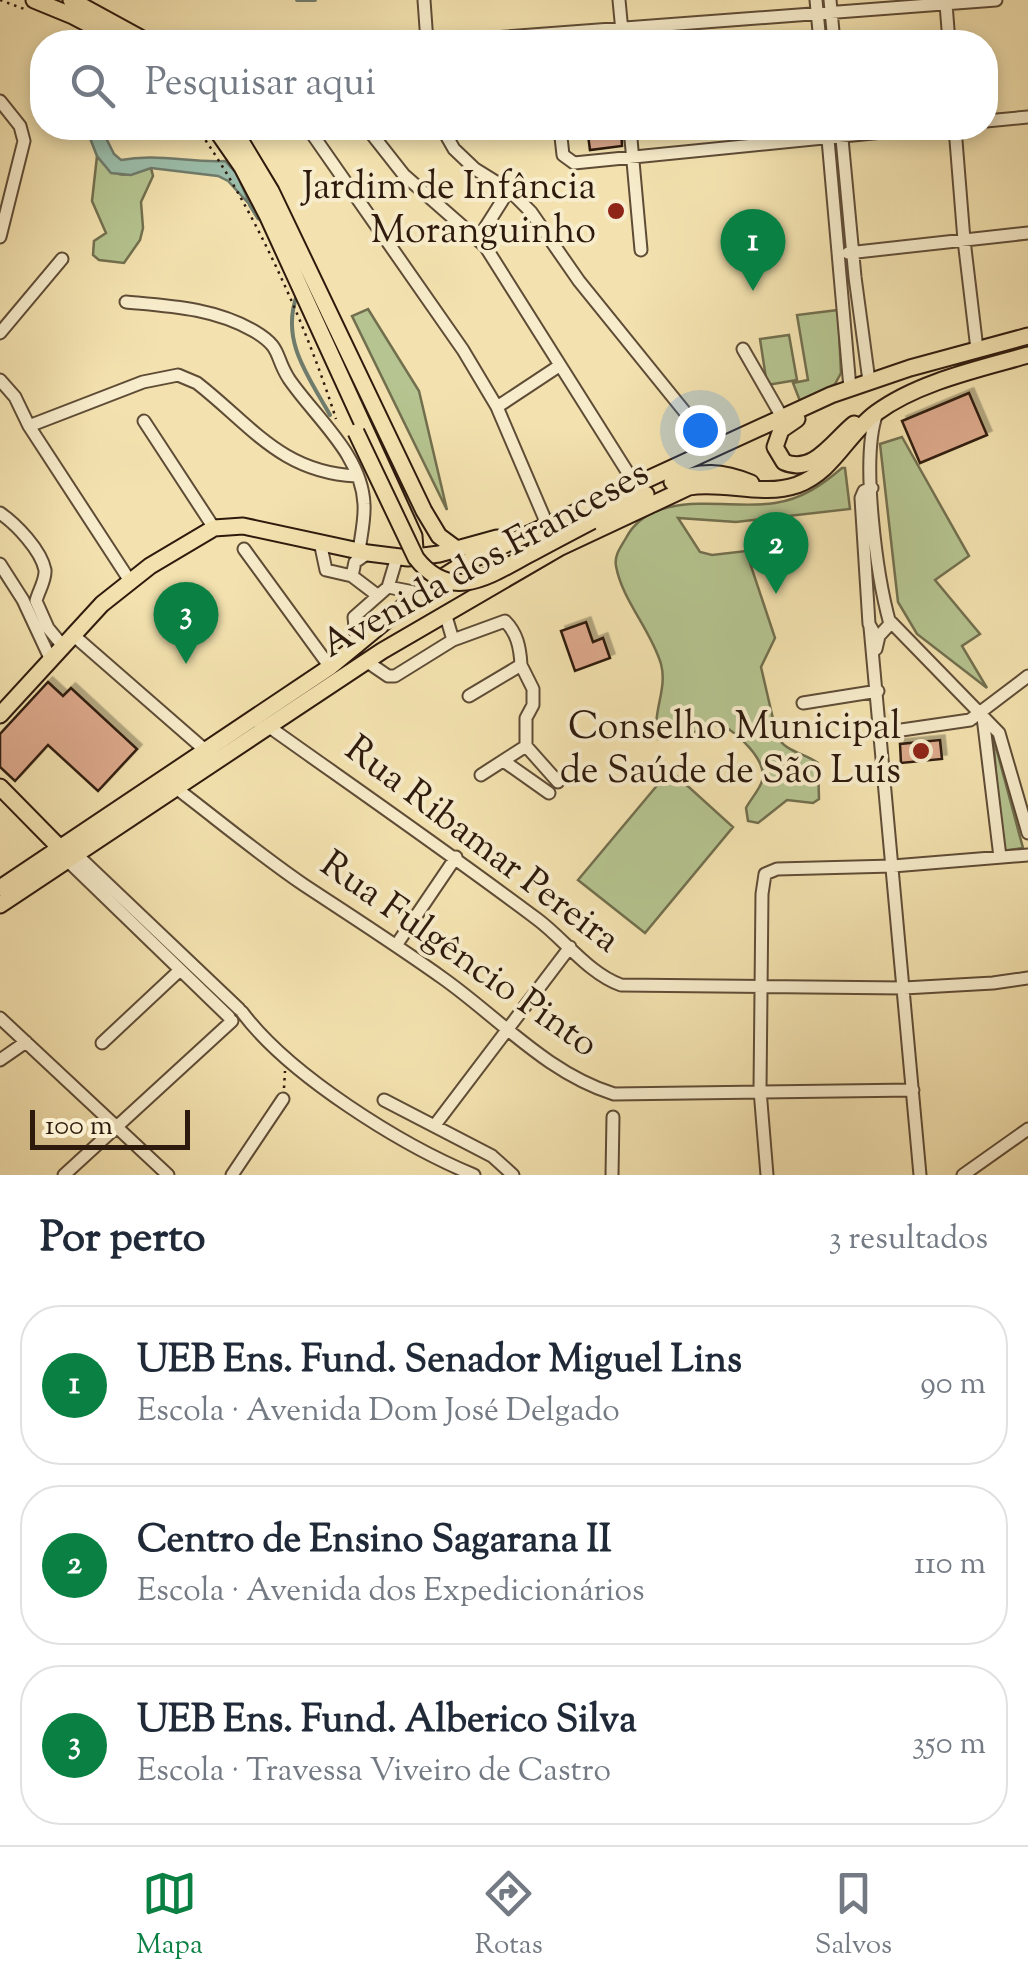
<!DOCTYPE html>
<html lang="pt">
<head>
<meta charset="utf-8">
<style>
	:root { --surface:#fff; --page:#f2f2f3; --text:#1f2937; --muted:#747a83; --line:#e0e1e3; --accent:#0b8043 }
	body { margin:0; font-family:"Sorts Mill Goudy",serif; background:var(--page); color:var(--text) }
	.scale { position:absolute; left:30px; bottom:25px; width:160px; box-sizing:border-box; padding-left:10px; border:5px solid #2e1a0d; border-top:0; font-size:28px; line-height:35px; white-space:nowrap; color:#2e1a0d; -webkit-text-stroke:8px #f7eccb; paint-order:stroke }
	.you { position:absolute; left:700px; top:430px; width:35px; height:35px; margin:-25px; border:8px solid #fff; border-radius:50%; background:#1a73e8; box-shadow:0 0 0 15px #1a73e833 }
	.badge { display:grid; place-items:center; width:65px; height:65px; border-radius:50%; background:var(--accent); color:#fff; font-size:32px; font-weight:700 }
	.pin { position:absolute; translate:-50% -82px; filter:drop-shadow(0 2px 5px #0008) }
	.pin::after { content:''; position:absolute; top:52px; width:35px; height:30px; background:inherit; clip-path:polygon(0 0,100% 0,50% 100%) }
	.list { margin:0; padding:0; list-style:none }
	h2 { display:flex; justify-content:space-between; align-items:center; height:130px; margin:0; padding:0 40px; font-size:42px }
	h2 small { font-size:32px; font-weight:400; color:var(--muted) }
	.list li { display:grid; grid-template-columns:65px 1fr auto; gap:30px; align-items:center; box-sizing:border-box; height:160px; margin:0 20px 20px; padding:0 20px; border:2px solid var(--line); border-radius:40px }
	.list b { display:block; font-size:38px; white-space:nowrap }
	.list p { margin:0; font-size:32px; white-space:nowrap; color:var(--muted) }
	.list em { font-size:32px; font-style:normal; color:var(--muted) }
	.icon { flex:none; width:55px; height:55px; fill:none; stroke:currentColor; stroke-width:2; stroke-linecap:round; stroke-linejoin:round }
	.map { position:relative; flex:none; width:1028px; height:1175px; overflow:hidden }
	.search { position:absolute; background:var(--surface); box-shadow:0 5px 15px #0003; left:30px; right:30px; top:30px; height:110px; display:flex; align-items:center; gap:25px; box-sizing:border-box; padding:0 35px; border-radius:40px; color:var(--muted); font-size:38px }
	.sheet { height:670px; background:var(--surface) }
	nav { display:flex; justify-content:space-around; align-items:center; box-sizing:border-box; height:140px; border-top:2px solid var(--line); background:var(--surface); font-size:28px; color:var(--muted) }
	nav a { display:grid; justify-items:center; gap:5px }
	nav .on { color:var(--accent) }
	.map>svg:first-child { display:block }
	.green { fill:#b5c490; stroke:#726f4e; stroke-width:2.5 }
	.water { fill:#9bbeab; stroke:#6f7c6c; stroke-width:2.5 }
	.lines { fill:none; stroke-linecap:round; stroke-linejoin:round }
	.stream { stroke:#6f7c6c; stroke-width:4 }
	.building { fill:#dda98c; stroke:#2e1a0d; stroke-width:2.5; filter:url(#shadow) }
	.minor-casing { stroke:#5f4c36; stroke-width:15 }
	.major-casing { stroke:#2e1a0d; stroke-width:19 }
	.path { stroke:#2e1a0d; stroke-width:2.5; stroke-dasharray:2.5 5; stroke-linecap:butt }
	.minor { stroke:#f7eccb; stroke-width:11 }
	.major { stroke:#f3e2af; stroke-width:15 }
	.major-bridge-casing { stroke:#2e1a0d; stroke-width:19; stroke-linecap:butt }
	.major-bridge { stroke:#f3e2af; stroke-width:15 }
	.poi-dot { fill:#8f2418; stroke:#f7eccb; stroke-width:4 }
	.labels { text-anchor:middle; dominant-baseline:central; stroke-width:8; stroke-linejoin:round; paint-order:stroke }
	.poi-label { font-size:38px; fill:#2e1a0d; stroke:#f7eccb; text-anchor:end }
	.street-label { font-size:38px; fill:#2e1a0d; stroke:#f7eccb }
</style>
</head>
<body>
<div class="map">
<svg width="1028" height="1175" viewBox="0 0 1028 1175">
	<defs>
		<filter id="shadow"><feDropShadow dx="4.5" dy="-4.5" stdDeviation="0" flood-color="#0004"/></filter>
	</defs>
	<rect width="100%" height="100%" fill="#f3e2af"/>
	<filter id="stains"><feTurbulence type="fractalNoise" baseFrequency=".002" numOctaves="4"/><feColorMatrix values="0 0 0 0 .2 0 0 0 0 .09 0 0 0 0 .02 0 0 0 .5 -.17"/></filter>
	<radialGradient id="worn" r=".72"><stop offset=".6" stop-color="#630" stop-opacity="0"/><stop offset="1" stop-color="#630" stop-opacity=".3"/></radialGradient>
	<path class="green" d="M97,156C116,180 123,177 151,168L153,176L141,202L143,228L140,240L124,263L99,260L93,255L94,241L106,233L92,201Z
		M368,309L419,391L447,510L352,316Z
		M838,310L841,373L835,384L800,401L793,383L808,380L797,315Z
		M789,335L797,380L767,385L760,339Z
		M902,437L969,556L935,580L980,634L962,646L987,688L917,634L898,602L880,444Z
		M842,468H845L850,509L736,522L678,518L700,552L712,555L746,551L775,638L761,667L777,736C785,752 805,753 818,763L819,799L813,803L787,800L758,823L748,821L746,808C750,800 760,789 762,781C768,759 736,733 721,724C696,728 685,741 658,739C651,713 668,690 661,664C651,630 622,600 616,566C614,555 621,547 626,538C653,486 731,511 775,503C802,499 822,485 842,468Z
		M993,736L1023,848L1002,851Z
		M670,770L733,827L645,933L578,880Z"/>
	<path class="water" d="M86,128H101L114,154L121,160C157,153 189,163 225,161L237,174L250,205L228,181L218,176L151,168L131,175L111,173L97,156Z"/>
	<g class="lines">
		<path class="stream" d="M297,0H315
			M250,205L258,218L265,222
			M297,295C280,341 309,377 330,415"/>
	</g>
	<path class="building" d="M587,128H621L622,146L590,150Z
		M969,393L987,435L920,463L902,421Z
		M586,622L593,642L603,638L610,658L575,671L561,631Z
		M48,682L63,696L71,688L137,749L98,791L48,745L15,781L0,767V734Z
		M940,740L942,759L901,763L900,744Z"/>
	<g class="lines">
		<g class="minor-casing">
			<path id="minor" d="M424,0L427,42
				M619,0L623,42
				M816,0L820,42
				M830,0L834,42
				M946,4L949,42
				M440,42L996,0
				M0,101L20,126L24,141L0,237
				M986,121L1028,117
				M308,128L463,350L497,407L547,524
				M367,128L404,175L485,246L635,484
				M442,128L454,149L475,169L509,190L531,212L579,281L714,448
				M560,128L563,155L574,163L923,128
				M630,128L641,250
				M827,128L850,388
				M841,128L855,277L869,381
				M955,128L964,240L977,349
				M478,239L509,190
				M848,253L1028,233
				M126,302C170,306 214,308 254,331C283,348 274,356 289,379C315,417 362,455 364,504C365,519 361,536 359,551
				M0,333L62,259
				M743,349L782,417
				M0,380L15,397L29,426L130,581
				M497,407L559,366
				M144,421L214,528
				M29,426L143,382L178,375L197,383C252,426 281,472 356,476
				M872,488L864,491L861,498L869,624L873,631
				M0,513C16,524 41,550 45,570C46,580 38,592 36,601L48,628L62,645
				M320,542L326,570L352,576L355,562L368,553
				M244,549L330,667
				M0,564L23,600L50,658
				M352,576L377,595
				M388,587L419,593
				M889,620L999,733L1028,833
				M870,627L920,1175
				M72,634L205,750
				M453,640L505,621C517,633 520,647 521,665L469,696
				M357,647L354,617L388,587L397,557
				M876,649L879,636L890,624C877,577 860,458 877,413
				M366,661L388,676H395L453,640L445,613
				M803,703L878,691
				M983,717L1000,857
				M268,726C358,790 449,853 537,919C564,939 589,974 621,985L904,988L993,983L1028,978
				M881,733L970,720L1028,676
				M526,746L558,782
				M505,762L549,793
				M481,775L526,746V718L533,705V689L521,665
				M176,788C218,820 260,855 304,885C351,916 398,946 444,979C500,1019 547,1073 614,1094L913,1090
				M76,854L239,1009
				M67,860L229,1017
				M397,944L456,857
				M242,1012C289,1075 401,1145 474,1175
				M0,1018L168,1175
				M102,1043L180,970
				M0,1060L26,1042
				M384,1100L492,1156L513,1175
				M435,1125L570,947
				M64,1175L232,1021
				M232,1175L283,1099
				M612,1175L613,1117
				M767,1175L760,1090L762,894L765,874L777,869L893,866L1028,855
				M963,1175L1028,1129"/>
		</g>
		<g class="major-casing">
			<path id="major" d="M34,0L73,16L123,42
				M71,0L148,42
				M215,128L242,167L267,215L414,536L415,549L411,555
				M233,128L271,191L424,511L439,536L458,550
				M797,419L781,430L775,447L784,462C813,475 833,441 854,424
				M672,482C701,470 722,471 751,483
				M595,519L646,494
				M0,715L102,604L150,566L214,528L243,526L368,553L408,558L439,554L497,538
				M0,787L64,852
				M0,888L330,667L427,587L463,564L831,395L910,368L1028,336
				M0,905L382,651L559,548L689,487C725,481 762,497 797,485C834,471 846,435 876,413C918,382 979,369 1028,355"/>
		</g>
		<path class="path" d="M0,0L27,10
			M197,128C254,208 306,324 336,419
			M284,1088L285,1071"/>
		<use href="#minor" class="minor"/>
		<use href="#major" class="major"/>
		<g class="major-bridge-casing">
			<path id="major-bridge" d="M356,432L416,558C451,603 489,576 528,555C550,543 571,532 592,521"/>
		</g>
		<use href="#major-bridge" class="major-bridge"/>
	</g>
	<g class="poi-dot">
		<circle cx="616" cy="211" r="10"/>
		<circle cx="921" cy="751" r="10"/>
	</g>
	<g class="labels">
		<g class="poi-label">
			<text x="596" y="189">Jardim de Infância<tspan x="596" dy="44">Moranguinho</tspan></text>
			<text x="901" y="729">Conselho Municipal<tspan x="901" dy="44">de Saúde de São Luís</tspan></text>
		</g>
		<g class="street-label">
			<text transform="translate(486 561) rotate(-29)">Avenida dos Franceses</text>
			<text transform="translate(481 846) rotate(37)">Rua Ribamar Pereira</text>
			<text transform="translate(458 956) rotate(35)">Rua Fulgêncio Pinto</text>
		</g>
	</g>
	<rect width="100%" height="100%" filter="url(#stains)"/>
	<rect width="100%" height="100%" fill="url(#worn)"/>
</svg>
<div class="scale">100 m</div>
<div class="you"></div>
<div class="pin badge" style="left:753px;top:291px">1</div>
<div class="pin badge" style="left:776px;top:594px">2</div>
<div class="pin badge" style="left:186px;top:664px">3</div>
<div class="search"><svg class="icon" aria-label="search" viewBox="0 0 24 24"><circle cx="10" cy="10" r="6"/><path d="M15 15l6 6"/></svg>Pesquisar aqui</div>
</div>
<section class="sheet">
<h2>Por perto<small>3 resultados</small></h2>
<ul class="list">
<li><span class="badge">1</span><div><b>UEB Ens. Fund. Senador Miguel Lins</b><p>Escola · Avenida Dom José Delgado</p></div><em>90 m</em></li>
<li><span class="badge">2</span><div><b>Centro de Ensino Sagarana II</b><p>Escola · Avenida dos Expedicionários</p></div><em>110 m</em></li>
<li><span class="badge">3</span><div><b>UEB Ens. Fund. Alberico Silva</b><p>Escola · Travessa Viveiro de Castro</p></div><em>350 m</em></li>
</ul>
</section>
<nav>
<a class="on"><svg class="icon" aria-label="map" viewBox="0 0 24 24"><path d="M3 6l6-2 6 2 6-2v14l-6 2-6-2-6 2zM9 4v14M15 6v14"/></svg>Mapa</a>
<a><svg class="icon" aria-label="directions" viewBox="0 0 24 24"><path d="M12 3l9 9-9 9-9-9zM9 14v-3h6M13 9l2 2-2 2"/></svg>Rotas</a>
<a><svg class="icon" aria-label="saved" viewBox="0 0 24 24"><path d="M7 4h10v16l-5-4-5 4z"/></svg>Salvos</a>
</nav>
</body>
</html>
